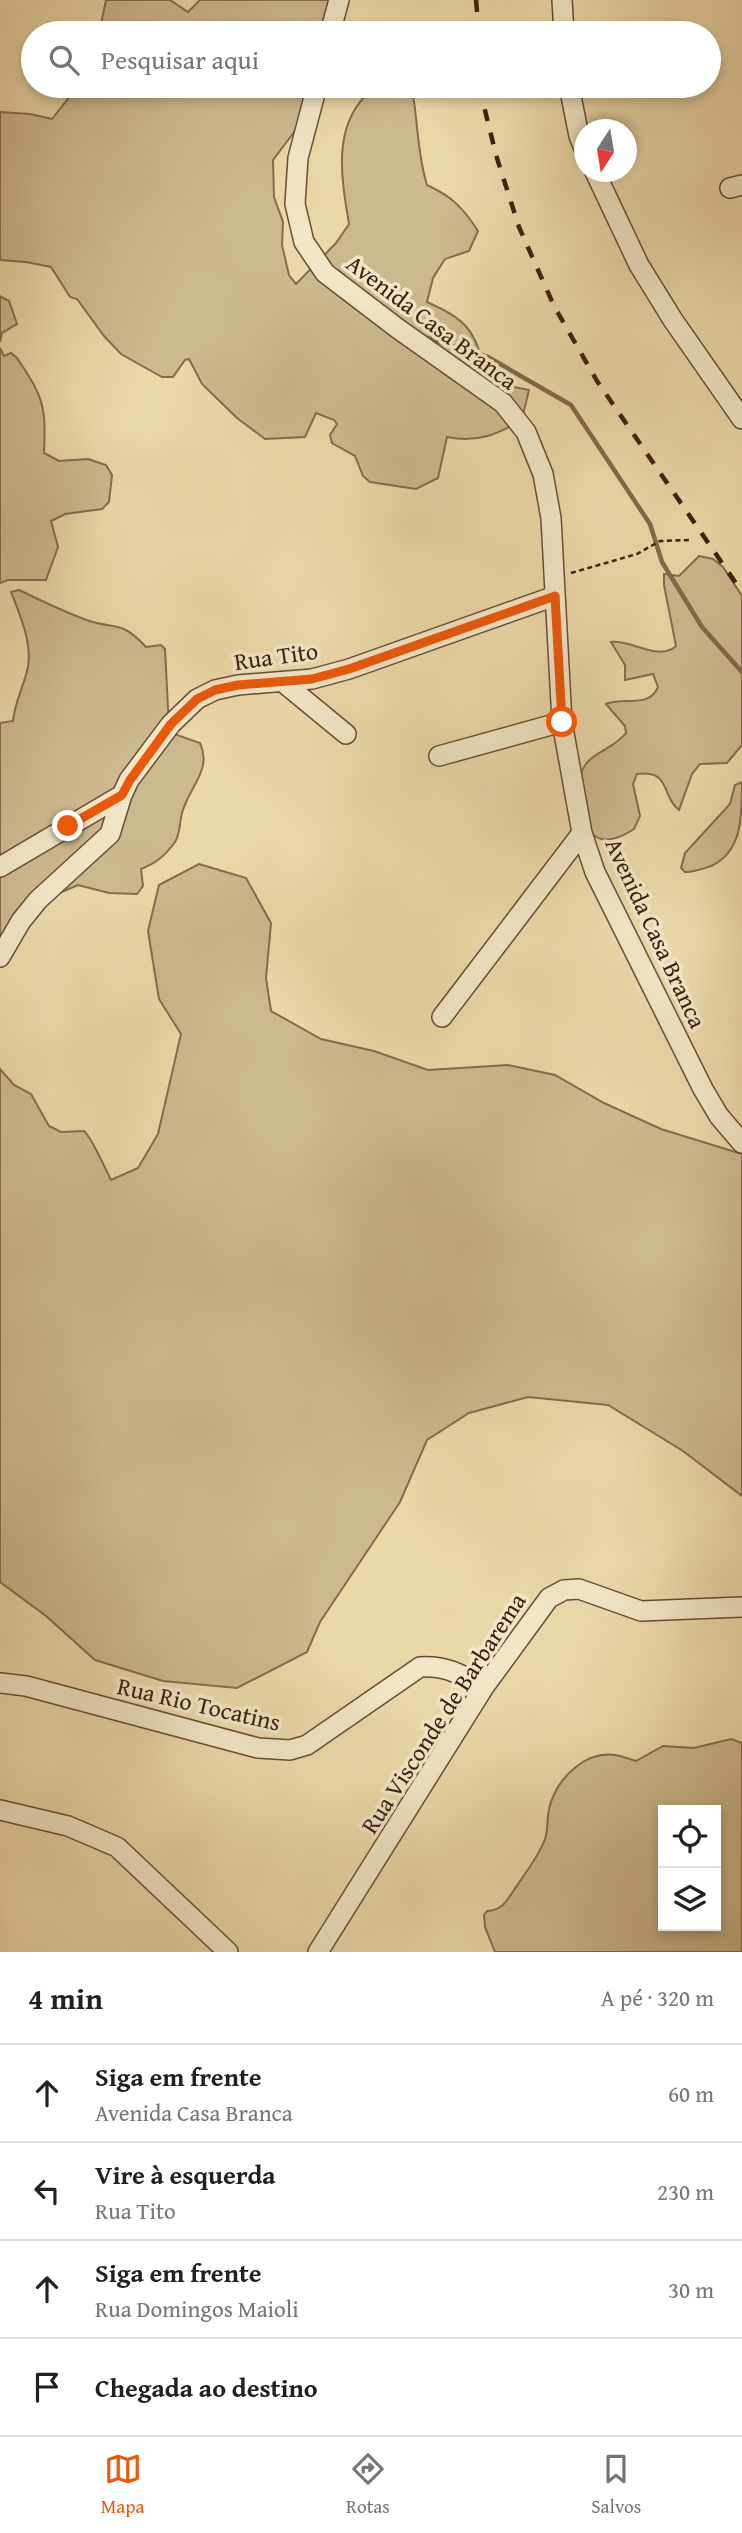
<!DOCTYPE html>
<html lang="pt">
<head>
<meta charset="utf-8">
<style>
	:root { --surface:#fff; --page:#f2f2f2; --text:#202124; --muted:#757577; --line:#e0e0e0; --accent:#ea580c }
	body { margin:0; font-family:"Gentium Book Plus",serif; background:var(--page); color:var(--text) }
	.controls { position:absolute; right:21px; bottom:21px; display:grid; overflow:hidden; border-radius:0px; box-shadow:0 4px 10px #0003 }
	.controls button { width:63px; height:63px; display:grid; place-items:center; padding:0; border:0; border-bottom:2px solid var(--line); background:var(--surface); color:var(--text); font:35px sans-serif }
	.compass { position:absolute; left:574px; top:119px; width:63px; height:63px; border-radius:50%; background:var(--surface); box-shadow:0 4px 10px #0003; rotate:192deg }
	.stop { position:absolute; width:21px; height:21px; margin:-16px; border:5px solid #ea580c; border-radius:50%; background:#fff }
	.stop.end { background:#ea580c; border-color:#fff; box-shadow:0 2px 7px #0008 }
	.list { margin:0; padding:0; list-style:none }
	h2 { display:flex; justify-content:space-between; align-items:center; height:91px; margin:0; padding:0 28px; font-size:30px }
	h2 small { font-size:23px; font-weight:400; color:var(--muted) }
	.list li { display:grid; grid-template-columns:46px 1fr auto; gap:21px; align-items:center; box-sizing:border-box; height:98px; padding:0 28px; border-top:2px solid var(--line) }
	.list b { display:block; font-size:26px; white-space:nowrap }
	.list p { margin:0; font-size:23px; white-space:nowrap; color:var(--muted) }
	.list em { font-size:23px; font-style:normal; color:var(--muted) }
	.icon { flex:none; width:38px; height:38px; fill:none; stroke:currentColor; stroke-width:2; stroke-linecap:round; stroke-linejoin:round }
	.map { position:relative; flex:none; width:742px; height:1952px; overflow:hidden }
	.search { position:absolute; background:var(--surface); box-shadow:0 4px 10px #0003; left:21px; right:21px; top:21px; height:77px; display:flex; align-items:center; gap:18px; box-sizing:border-box; padding:0 24px; border-radius:38px; color:var(--muted); font-size:26px }
	.sheet { height:483px; background:var(--surface) }
	nav { display:flex; justify-content:space-around; align-items:center; box-sizing:border-box; height:98px; border-top:2px solid var(--line); background:var(--surface); font-size:19px; color:var(--muted) }
	nav a { display:grid; justify-items:center; gap:4px }
	nav .on { color:var(--accent) }
	.map>svg:first-child { display:block }
	.green { fill:#cdb98e; stroke:#856c4f; stroke-width:2; fill-rule:evenodd }
	.lines { fill:none; stroke-linecap:round; stroke-linejoin:round }
	.stream { stroke:#82684c; stroke-width:4.5 }
	.minor-casing { stroke:#684d36; stroke-width:22 }
	.path { stroke:#3d1f10; stroke-width:2.5; stroke-dasharray:5 3.5; stroke-linecap:butt }
	.minor { stroke:#f2e6c6; stroke-width:19 }
	.rail { stroke:#3d1f10; stroke-width:4.5; stroke-dasharray:12 12; stroke-linecap:butt }
	.route { stroke:#ea580c; stroke-width:9 }
	.labels { text-anchor:middle; dominant-baseline:central; stroke-width:7; stroke-linejoin:round; paint-order:stroke }
	.street-label { font-size:24px; fill:#3d1f10; stroke:#f2e6c6 }
</style>
</head>
<body>
<div class="map">
<svg width="742" height="1952" viewBox="0 0 742 1952">
	<rect width="100%" height="100%" fill="#ebd8a8"/>
	<filter id="stains"><feTurbulence type="fractalNoise" baseFrequency=".00286" numOctaves="4"/><feColorMatrix values="0 0 0 0 .2 0 0 0 0 .09 0 0 0 0 .02 0 0 0 .5 -.17"/></filter>
	<radialGradient id="worn" r=".72"><stop offset=".6" stop-color="#630" stop-opacity="0"/><stop offset="1" stop-color="#630" stop-opacity=".3"/></radialGradient>
	<path class="green" d="M106,0H170L188,12L200,0H344L327,33H99Z
		M78,86H316L304,119L273,160L274,197L283,222L282,245L289,275L296,284L336,243L349,224C342,181 332,131 365,96C381,80 397,84 413,95C418,126 418,157 427,185C453,197 463,208 478,231L469,251L445,259L433,278L427,302C467,320 475,330 485,372L504,385L529,390L522,419C498,435 476,443 447,437L438,478L416,489L370,482L363,476L355,456L332,443L330,435L337,424L334,420L316,413L305,437L265,439L237,418L202,384L189,359L185,360L173,377H162L121,354L104,336L77,299L70,297L51,267L26,262L0,260V112L30,114L52,119Z
		M0,296L9,301L17,324L2,333L0,342Z
		M0,348L4,356L11,353L17,358C44,398 46,406 44,453L59,461L88,459L106,465L112,475L109,502L102,509L65,514L51,521L58,547L46,580H8L0,583Z
		M699,556L713,559L723,567L742,596V745L727,763L700,764L692,774L679,810C661,797 672,770 637,774L633,784L640,816L634,829C622,837 601,847 590,831C586,826 585,816 584,810C580,796 576,780 584,767C591,753 615,748 626,733L625,726L606,704C624,696 649,709 658,687L653,674L625,680V665L611,642C631,639 659,662 676,646L664,585V574L679,576Z
		M19,590C40,600 62,611 84,619C115,631 119,618 146,647L161,645L165,649L169,727L174,734L200,743C212,769 191,785 183,810C179,820 181,833 175,842C165,856 156,863 141,869L143,886L137,894L109,893L78,885L57,894L21,920L0,959V723L13,721C15,701 24,686 28,667C32,642 20,615 11,592Z
		M742,782C742,818 742,852 711,866C702,869 694,872 685,872L681,868L685,853L730,804L735,785Z
		M199,864L246,878L271,923L266,978L271,1011L321,1039L374,1051L428,1070L508,1065L555,1075L604,1103L661,1129L742,1154V1496L683,1451L608,1405L528,1397L469,1413L427,1440L400,1502L320,1622L307,1652L237,1688L163,1681L95,1660L46,1616L0,1582V1069L14,1085L31,1094L49,1126L61,1132L84,1131C92,1138 105,1168 111,1180L138,1168L158,1134L181,1034L159,999L148,931L159,885Z
		M731,1739L742,1743V1952H495L485,1927L484,1915L487,1911C502,1910 506,1902 514,1890C525,1873 538,1858 545,1839C549,1827 546,1814 551,1802C560,1776 586,1751 615,1755C622,1756 629,1759 636,1761L663,1746L694,1748ZM663,1810H716V1926H663Z"/>
	<g class="lines">
		<path class="stream" d="M424,337L488,357L571,405L650,524L662,562L702,627L742,672"/>
		<g class="minor-casing">
			<path id="minor" d="M562,0L564,33
				M330,33L339,0
				M317,86L298,158L295,204L304,242L325,273L397,328L503,403L526,432L543,474L551,518L562,722L582,833L595,872L703,1089L719,1116L742,1143
				M569,86L579,136L584,148
				M595,172L639,265L673,320L742,419
				M730,188L742,185
				M284,683L346,734
				M439,756L562,722
				M0,867L122,795
				M0,957L21,921L38,900L110,834L122,795L129,780L171,724L197,699L215,690L238,685L312,679L349,669L555,596
				M442,1017L582,833
				M0,1683L26,1686L258,1748L290,1750L307,1745L420,1667C446,1665 462,1675 484,1687
				M0,1810L68,1826L117,1847L228,1952
				M318,1952L484,1687L549,1598L564,1590L579,1589L641,1611L742,1607"/>
		</g>
		<path class="path" d="M571,573L637,554L660,541L689,540"/>
		<use href="#minor" class="minor"/>
		<path class="rail" d="M476,0L479,33
			M479,86L496,155L519,227L554,306L597,381L742,592"/>
	</g>
	<g class="lines">
		<path class="route" d="M68,826L122,795L130,780L171,724L197,699L215,690L238,685L312,679L349,669L555,596L562,722"/>
	</g>
	<g class="labels">
		<g class="street-label">
			<text transform="translate(432 322) rotate(37)">Avenida Casa Branca</text>
			<text transform="translate(276 656) rotate(-8)">Rua Tito</text>
			<text transform="translate(656 933) rotate(65)">Avenida Casa Branca</text>
			<text transform="translate(199 1704) rotate(13)">Rua Rio Tocatins</text>
			<text transform="translate(443 1713) rotate(-57)">Rua Visconde de Barbarema</text>
		</g>
	</g>
	<rect width="100%" height="100%" filter="url(#stains)"/>
	<rect width="100%" height="100%" fill="url(#worn)"/>
</svg>
<div class="controls">
<button><svg class="icon" aria-label="locate" viewBox="0 0 24 24"><circle cx="12" cy="12" r="6"/><path d="M12 2v4M12 18v4M2 12h4M18 12h4"/></svg></button>
<button><svg class="icon" aria-label="layers" viewBox="0 0 24 24"><path d="M12 4l9 5-9 5-9-5zM3 14l9 5 9-5"/></svg></button>
</div>
<svg class="compass" viewBox="-18 -18 36 36"><path d="M0-13l5 13h-10z" fill="#e53935"/><path d="M0 13l5-13h-10z" fill="#757577"/></svg>
<div class="stop" style="left:562px;top:722px"></div>
<div class="stop end" style="left:68px;top:826px"></div>
<div class="search"><svg class="icon" aria-label="search" viewBox="0 0 24 24"><circle cx="10" cy="10" r="6"/><path d="M15 15l6 6"/></svg>Pesquisar aqui</div>
</div>
<section class="sheet">
<h2>4 min<small>A pé · 320 m</small></h2>
<ul class="list">
<li><svg class="icon" aria-label="ahead" viewBox="0 0 24 24"><path d="M12 20V5M6 11l6-6 6 6"/></svg><div><b>Siga em frente</b><p>Avenida Casa Branca</p></div><em>60 m</em></li>
<li><svg class="icon" aria-label="left" viewBox="0 0 24 24"><path d="M17 20v-9H6M10 6l-5 5 5 5"/></svg><div><b>Vire à esquerda</b><p>Rua Tito</p></div><em>230 m</em></li>
<li><svg class="icon" aria-label="ahead" viewBox="0 0 24 24"><path d="M12 20V5M6 11l6-6 6 6"/></svg><div><b>Siga em frente</b><p>Rua Domingos Maioli</p></div><em>30 m</em></li>
<li><svg class="icon" aria-label="arrive" viewBox="0 0 24 24"><path d="M6 21V4h12l-3 4 3 4H6"/></svg><div><b>Chegada ao destino</b></div></li>
</ul>
</section>
<nav>
<a class="on"><svg class="icon" aria-label="map" viewBox="0 0 24 24"><path d="M3 6l6-2 6 2 6-2v14l-6 2-6-2-6 2zM9 4v14M15 6v14"/></svg>Mapa</a>
<a><svg class="icon" aria-label="directions" viewBox="0 0 24 24"><path d="M12 3l9 9-9 9-9-9zM9 14v-3h6M13 9l2 2-2 2"/></svg>Rotas</a>
<a><svg class="icon" aria-label="saved" viewBox="0 0 24 24"><path d="M7 4h10v16l-5-4-5 4z"/></svg>Salvos</a>
</nav>
</body>
</html>
